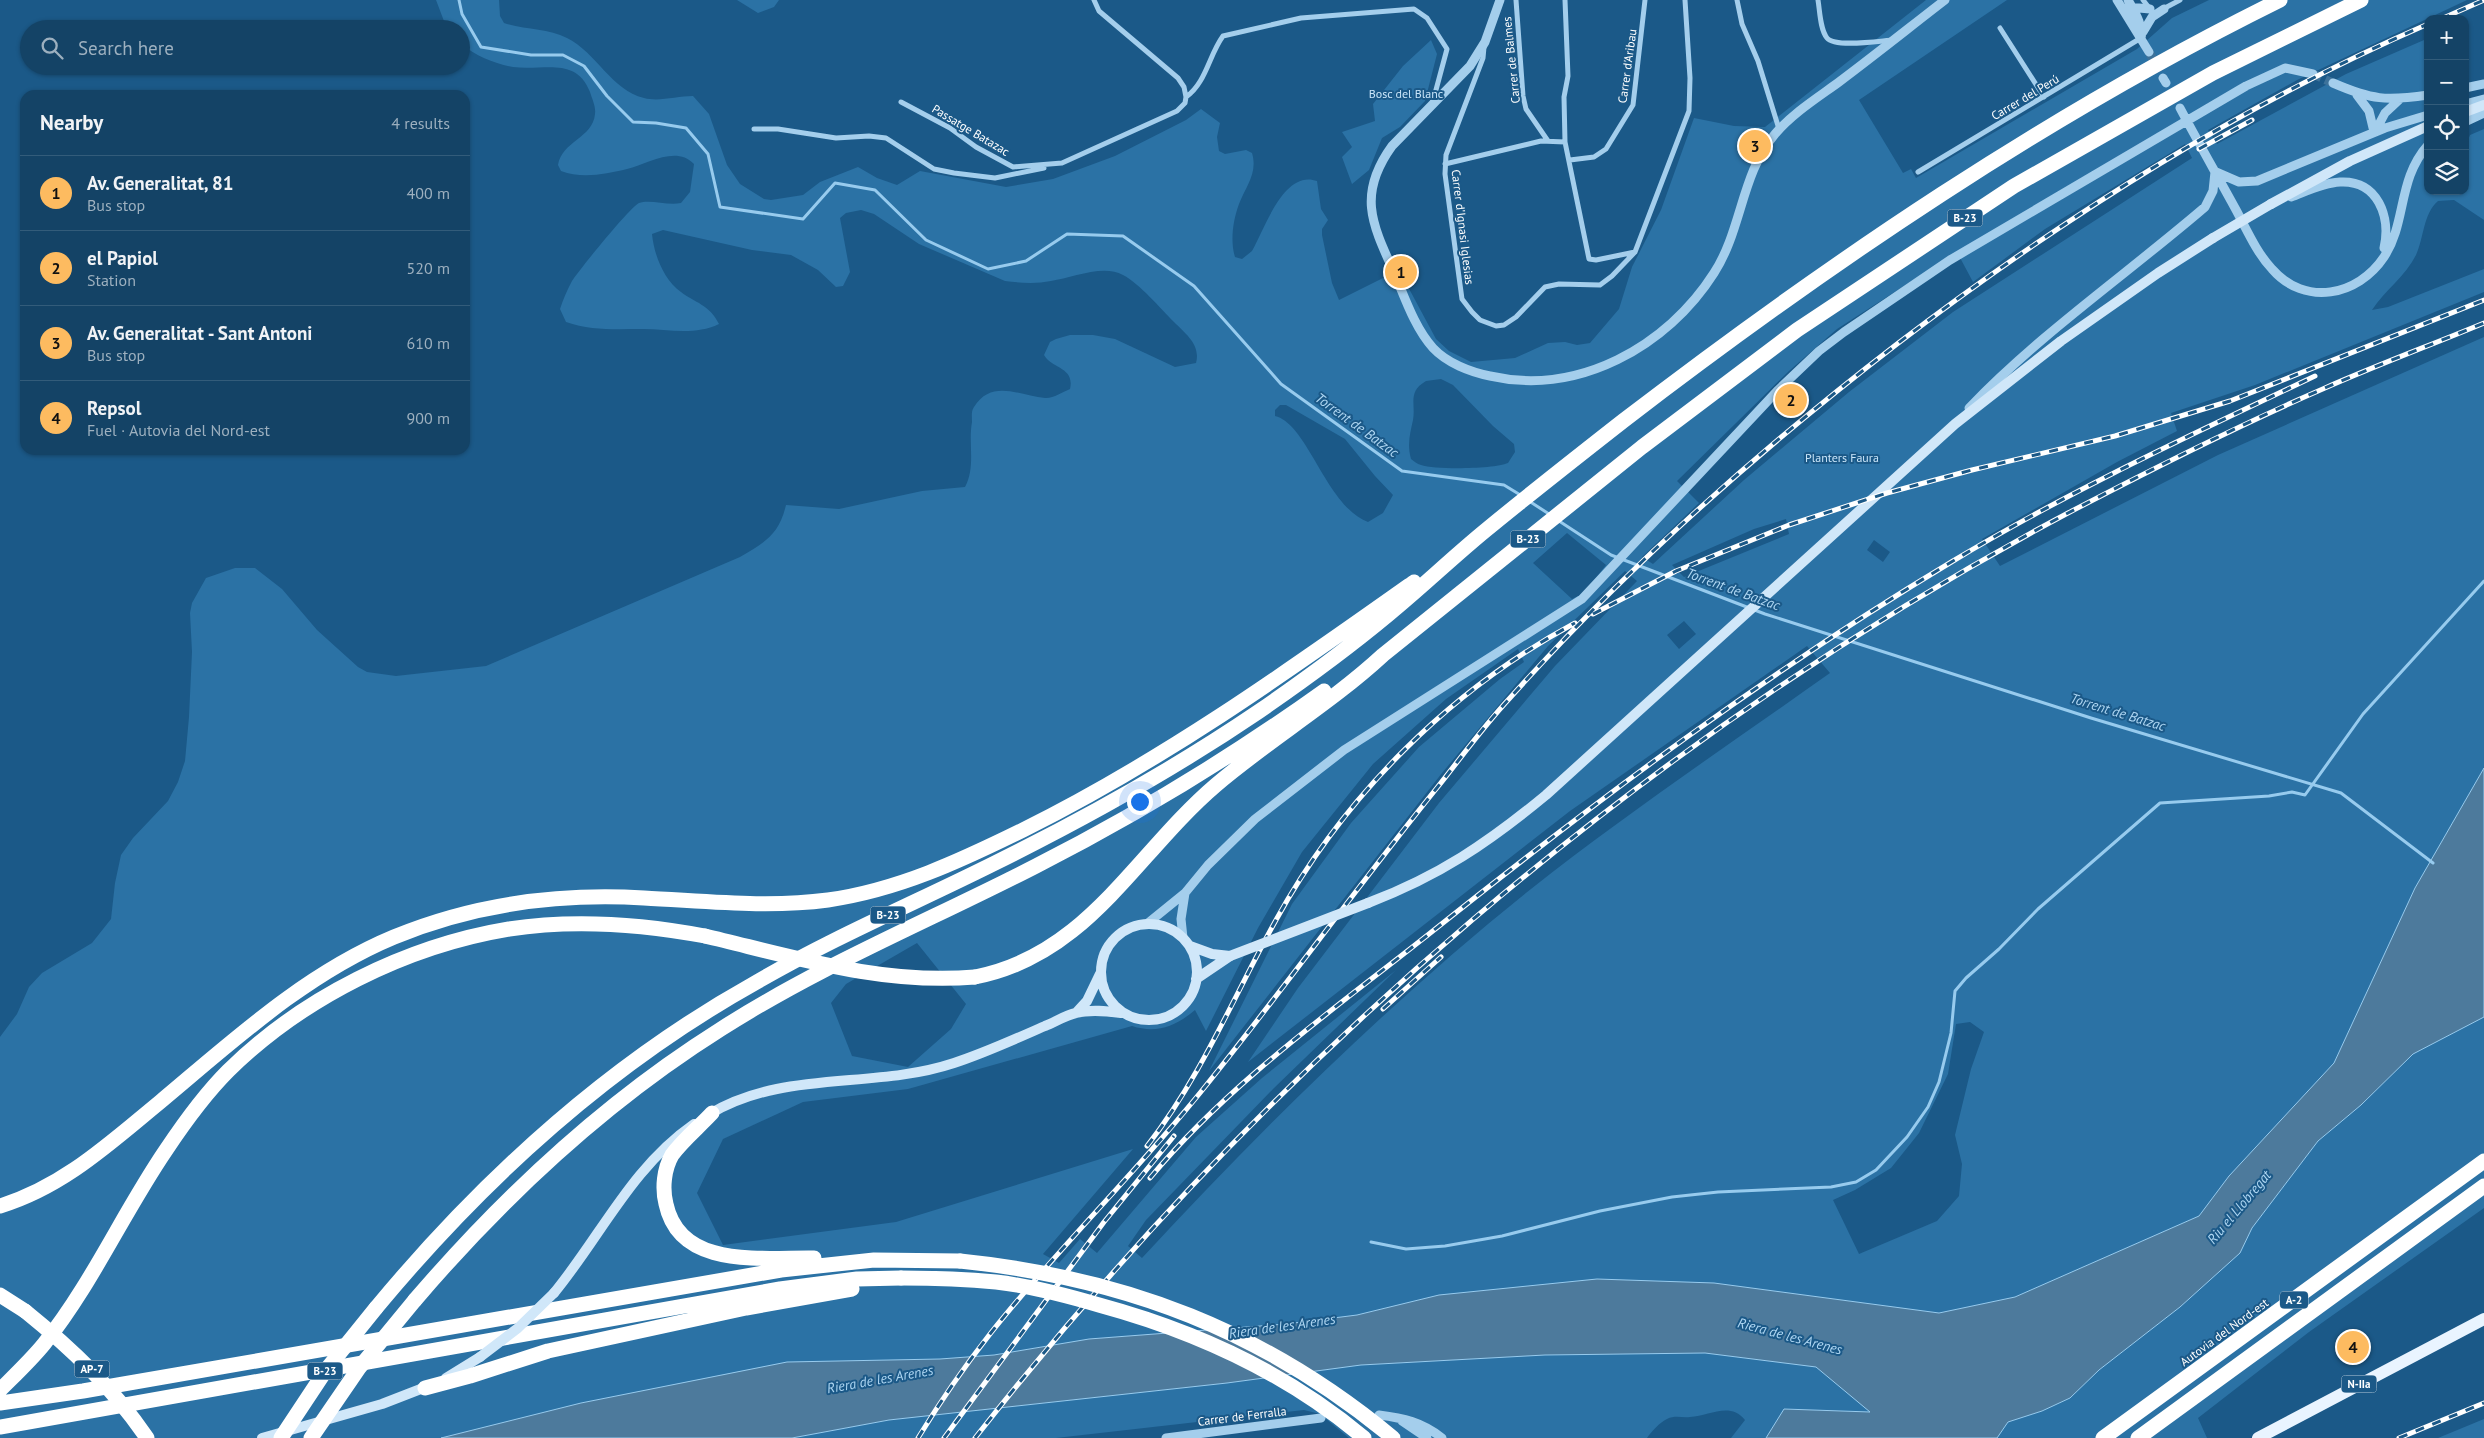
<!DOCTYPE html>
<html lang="en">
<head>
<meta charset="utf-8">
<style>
	:root { --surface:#144366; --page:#214e6f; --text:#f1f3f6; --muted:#9db0bf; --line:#335c7a; --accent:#fdbb60 }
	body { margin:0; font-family:"PT Sans",sans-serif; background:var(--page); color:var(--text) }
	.controls { position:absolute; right:15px; top:15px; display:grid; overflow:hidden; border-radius:10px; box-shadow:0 1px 4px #0004 }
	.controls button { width:45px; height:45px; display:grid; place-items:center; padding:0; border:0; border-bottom:1px solid var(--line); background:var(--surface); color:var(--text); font:25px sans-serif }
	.you { position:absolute; left:1139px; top:801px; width:18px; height:18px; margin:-12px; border:4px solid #fff; border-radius:50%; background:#1a73e8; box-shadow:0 0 0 8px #1a73e833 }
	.badge { display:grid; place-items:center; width:32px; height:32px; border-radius:50%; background:var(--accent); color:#111; font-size:16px; font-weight:700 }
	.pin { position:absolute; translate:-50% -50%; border:2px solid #fff; box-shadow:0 1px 5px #0006 }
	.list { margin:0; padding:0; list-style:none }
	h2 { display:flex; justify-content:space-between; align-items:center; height:65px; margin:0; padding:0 20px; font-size:21px }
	h2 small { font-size:16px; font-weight:400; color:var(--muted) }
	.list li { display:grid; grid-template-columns:32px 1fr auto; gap:15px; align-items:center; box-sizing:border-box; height:75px; padding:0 20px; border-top:1px solid var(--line) }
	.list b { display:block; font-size:19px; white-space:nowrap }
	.list p { margin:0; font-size:16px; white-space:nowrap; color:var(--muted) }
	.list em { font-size:16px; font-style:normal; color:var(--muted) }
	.icon { flex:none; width:28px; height:28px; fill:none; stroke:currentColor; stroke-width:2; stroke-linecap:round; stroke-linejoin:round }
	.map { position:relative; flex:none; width:2484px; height:1438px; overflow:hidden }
	.search { position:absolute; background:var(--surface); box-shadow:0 1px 4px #0004; left:20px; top:20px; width:450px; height:55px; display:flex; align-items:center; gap:12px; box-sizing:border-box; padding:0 18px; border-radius:28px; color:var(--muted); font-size:19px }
	.panel { position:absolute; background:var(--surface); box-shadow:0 1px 4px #0004; left:20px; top:90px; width:450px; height:365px; border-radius:15px }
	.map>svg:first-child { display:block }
	.green { fill:#2b72a5; fill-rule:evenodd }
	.water { fill:#4d7a9c; stroke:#97cbee }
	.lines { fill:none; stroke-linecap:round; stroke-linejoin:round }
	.stream { stroke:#97cbee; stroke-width:3 }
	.tertiary-tunnel { stroke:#3d729a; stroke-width:9; stroke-dasharray:9 4.5; stroke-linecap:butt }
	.minor { stroke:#a4ceec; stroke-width:5 }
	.tertiary { stroke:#a4ceec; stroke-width:9 }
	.secondary { stroke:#d0e7f9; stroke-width:10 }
	.primary { stroke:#e9f4ff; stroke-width:12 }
	.motorway { stroke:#fff; stroke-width:15 }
	.rail-casing { stroke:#fff; stroke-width:5 }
	.rail { stroke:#1b5988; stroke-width:3; stroke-dasharray:9; stroke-linecap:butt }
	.secondary-bridge { stroke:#d0e7f9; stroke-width:10 }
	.motorway-bridge { stroke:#fff; stroke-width:15 }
	.labels { text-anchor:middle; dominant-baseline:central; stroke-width:4; stroke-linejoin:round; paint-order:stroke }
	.shield { fill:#1b5988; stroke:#bbcddb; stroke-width:1 }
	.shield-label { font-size:11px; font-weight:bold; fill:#fff }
	.street-label { font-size:12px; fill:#fff; stroke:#1b5988 }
	.park-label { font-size:12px; fill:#c9e5f9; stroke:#1b5988 }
	.water-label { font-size:14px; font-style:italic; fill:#afd7f3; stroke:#1b5988 }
</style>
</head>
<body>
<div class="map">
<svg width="2484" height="1438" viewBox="0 0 2484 1438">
	<rect width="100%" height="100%" fill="#1b5988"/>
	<path class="green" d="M436,0H499L500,16L504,23C525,30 548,28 567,38C597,53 611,90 644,98C659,102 677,96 693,96L709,114L727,165L740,184L764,199L771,200L803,195L820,182L858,167L877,178L897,185L920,171L1006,187L1053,179L1115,156L1186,120L1201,109L1220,123L1217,137L1219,151L1225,154L1246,150L1252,153C1258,173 1246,186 1239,204C1233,220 1230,241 1235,257L1242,259L1252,251C1265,228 1284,169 1317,181L1321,209L1328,220L1322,229V235L1332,283L1339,300L1399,270L1436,339L1449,351L1471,362L1515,358L1548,343L1565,342L1577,345L1590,343L1619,309L1632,267L1661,210L1694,118L1734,126L1765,127L1926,0H2007L1859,100L1903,173L1911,169L1916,178L2137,49L2172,18L2209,0H2467L2297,80L2208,130L2217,144L2346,74L2424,40L2428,49V191H2465V134L2468,140L2470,135L2484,129V220L2454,200L2438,201C2423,214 2424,238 2416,255C2405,277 2385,290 2372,310L2388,307L2484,269V292L2255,385L2171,413L2177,431L2117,462L1982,539L2000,566L2218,455L2484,337V768L2415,888L2334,1063L2229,1176L2199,1216L2015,1297L1939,1313L1714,1283L1439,1295L1357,1315L1286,1324L1089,1339L994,1355L581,1403L441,1438H0V1037L17,1014L29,987L42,973L92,943L111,919L115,883L121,855L133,838L168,801L178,782L185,761L189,717L192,652L190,613L192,603L206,578L235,568H255L282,589L317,630L358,667L367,672L396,676L486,666L740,557C765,542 779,535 786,505L839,509L922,491L965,487C976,466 968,444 972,422C972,417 971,411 974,407C992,378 1020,396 1045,398C1052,399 1063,392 1070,389C1075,367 1052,369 1044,355L1050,342L1056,339L1070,335H1093L1115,339L1175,367L1196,363C1201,345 1186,334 1174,322C1160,308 1140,284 1123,275C1103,264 1072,278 1051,281C1036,284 1021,283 1005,281L919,244L874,214L861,210L846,213L840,218L850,272L843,286L836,287L818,270L791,255L752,250L663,230L652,234C654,254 663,279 681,292C695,303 709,304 719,324C694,336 668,329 643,329C617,329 591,331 566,322L560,309C563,300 567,290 572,281C579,270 631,206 639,203C650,199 668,206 681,203L690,192L694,164C676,145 648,164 627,169C606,174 582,179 561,171L558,165C562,141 593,138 595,114C596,106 592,99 590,92C576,56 544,71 513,67C495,64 476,56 461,44V29H447ZM2185,144L2192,158L1953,312L1849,392L1744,480L1653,564L1642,557L1699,503L1677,481L1789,371L1837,329L1957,252L1973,282L2045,229ZM1441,379L1453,385L1493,426L1514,444L1515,452L1508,463C1494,469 1436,470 1421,465C1417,464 1414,461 1411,459C1407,444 1410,434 1413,420C1416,404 1407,392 1426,381ZM1280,405H1286L1345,439L1375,476L1393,495L1383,513L1368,522C1326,506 1308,424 1275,416V410ZM1786,519L1789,534L1684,577L1672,565L1754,529ZM1567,533L1606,565L1584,593L1572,599L1533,563ZM1874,540L1890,552L1883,562L1867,550ZM1625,571L1637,581L1555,666L1439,803L1298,988L1248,1062L1570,811L1807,646L1830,673C1730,744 1627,813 1531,889C1391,1001 1263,1127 1142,1258L1128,1246L1146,1220L1274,1088L1396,970L1262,1078L1196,1137L1097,1253L1080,1239L1059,1263L1043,1254L1133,1149L896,1222L723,1245L697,1193L723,1139L803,1102L908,1089L1132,1026C1157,1034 1176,1026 1195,1010L1206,1031L1258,928L1302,852L1373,764L1446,699L1518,649L1524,662L1500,679L1419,747L1351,823L1292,904L1209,1071L1442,773L1548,646ZM1684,621L1696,634L1679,649L1667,635ZM917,943L966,1004L951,1029L908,1067L852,1056L831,1003L846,984ZM1970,1022L1984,1032L1971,1069L1955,1135L1962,1164L1959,1196L1937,1221L1859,1254L1833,1200L1855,1190L1891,1168L1919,1133L1948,1074L1956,1024Z
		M737,0H779L774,7L758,13Z
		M1431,40L1437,54L1425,101L1400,127L1382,138L1369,170L1352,184L1342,157L1352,147L1342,132L1375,121L1373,104L1403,66Z
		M2484,1017V1208L2309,1332L2198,1418L2207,1438H1997L2008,1422L2042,1411L2070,1398L2099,1370L2180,1307L2240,1253L2252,1228L2318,1141L2361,1105L2413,1054Z
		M1705,1353L1816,1367L1871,1412L1784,1409L1766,1438H1731L1745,1420C1730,1401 1709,1416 1690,1417C1682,1418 1675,1415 1667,1419C1660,1422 1651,1432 1647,1438H1349L1320,1414L1304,1410L1056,1438H792L889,1420L1227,1383L1361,1365L1545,1355Z
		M2484,1419V1438H2438Z"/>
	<path class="water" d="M2484,768V1017L2413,1054L2361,1105L2318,1141L2252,1228L2240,1253L2180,1307L2099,1370L2070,1398L2042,1411L2008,1422L1997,1438H1766L1784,1409L1870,1412L1816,1367L1705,1353L1545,1355L1361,1365L1227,1383L889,1420L792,1438H441L581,1403L787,1362L940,1359L994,1355L1089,1339L1286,1324L1357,1315L1439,1295L1597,1279L1714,1283L1939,1313L2015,1297L2199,1216L2229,1176L2334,1063L2415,888Z"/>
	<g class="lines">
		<path class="stream" d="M459,0L462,14L481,47L531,55H563L584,66L607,96L633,122L656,123L686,128L708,154L720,207L803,219L835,183L875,190L926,240L988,269L1026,261L1067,234L1123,236L1194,286L1281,384L1402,471L1504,485L1522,496
			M1529,501L1549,514
			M1559,521L1611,555L1765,614L2091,718L2341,793L2433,863
			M1371,1242L1406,1249L1445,1246L1502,1236L1600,1211L1672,1197L1718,1192L1831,1187L1856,1182L1876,1170L1907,1137L1928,1107L1939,1082L1951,1033L1955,991L1966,978L1999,949L2038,909L2160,803L2269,796L2292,792L2305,795L2363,714L2484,581"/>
		<path class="tertiary-tunnel" d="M2149,52L2163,78
			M2313,74L2333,83"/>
		<path class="minor" d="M1094,0L1099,11L1178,78L1184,87L1186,97
			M1516,0L1523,96L1526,109L1548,141
			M1565,0L1568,76L1564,97L1565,142L1589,259L1596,260L1635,252
			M1737,0L1742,24L1758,61L1779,129
			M1818,0C1820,12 1820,29 1827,38C1835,48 1879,41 1893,40
			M2143,0L2150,9
			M2163,9L2180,0
			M2000,28L2044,97
			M1484,47L1483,58L1446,155L1445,174L1462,299L1472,312L1480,320L1496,326L1504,325L1516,317L1545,287L1559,284L1600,285L1612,276L1635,252L1689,111L1690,78L1685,0
			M1186,97C1206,83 1209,55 1223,36L1301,18L1414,9L1427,18L1447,49L1433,101
			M901,102L950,128L976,147L1013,167L1062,163L1177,111L1185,103L1186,97
			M754,129H778L836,138L869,136L886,138L934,169L954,173L995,178L1044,168
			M1570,160L1594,157L1606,149L1633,105L1645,0
			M1445,164L1541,141L1565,142
			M1918,172L2141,38"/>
		<path class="tertiary" d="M1500,0L1485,42L1470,66L1392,146C1358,193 1371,222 1393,270C1404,295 1414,327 1433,348C1447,363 1470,372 1490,376C1578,396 1667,347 1714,273C1742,230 1741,174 1775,134C1793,113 1817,98 1839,82C1875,55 1910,27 1945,0
			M2117,0L2149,52
			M2128,0C2134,11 2144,26 2141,38
			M2128,7L2150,9
			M2143,32L2152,17L2164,9
			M2163,78L2166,83
			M2333,83C2372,100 2386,101 2428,95
			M2465,88L2484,84
			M2357,95L2369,111L2374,132
			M2465,104L2484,99
			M2180,108C2198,142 2217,175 2235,208C2246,228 2256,252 2272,269C2305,307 2358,296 2384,257C2407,222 2397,180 2428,145
			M2465,122L2484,113
			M2375,132L2385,113L2400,99
			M2216,172L2239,182L2257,181L2385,128L2428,115
			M2291,197C2307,191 2323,183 2340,182C2378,180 2391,217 2384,248
			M1969,408C2041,333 2127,274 2205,207L2213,191L2215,172
			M1148,923L1185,893L1208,865L1255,819L1344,750L1582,599L1777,391L1819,351L1844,332L1950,260L2246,86L2285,68L2313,74
			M1183,938L1181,919L1185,893
			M1379,1415C1403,1418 1422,1422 1442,1438
			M1402,1421L1427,1438
			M1166,1438L1321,1418"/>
		<path class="secondary" d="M2465,112L2484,105
			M2271,204L2350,161L2428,126
			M1368,903C1439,876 1488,843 1546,795L1955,424L2061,341L2158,273L2213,238
			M1101 972a48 48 0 1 1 96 0a48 48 0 1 1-96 0Z
			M1190,946L1212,954L1230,956
			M1196,979L1230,956
			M1076,1013L1087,1001L1100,974
			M708,1115C783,1069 873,1090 954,1063C985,1053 1015,1039 1045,1026C1055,1022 1066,1015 1076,1013C1091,1009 1107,1011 1121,1013
			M554,1293C601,1236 631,1168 694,1124
			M446,1378L480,1357
			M262,1438L382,1404L431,1385"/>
		<path class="primary" d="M2258,1438L2484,1319"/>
		<path class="motorway" d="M975,977C1088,955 1135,854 1216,785C1270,739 1331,703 1383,655L1642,447L1797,330L2014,186L2213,73L2361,0
			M712,1113C699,1127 683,1140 672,1155C664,1169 662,1188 666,1204C680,1270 763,1257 814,1258
			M0,1206C63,1187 110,1143 160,1102C233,1041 305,974 394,937C474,904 558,893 644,898C706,901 767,908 828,900C898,890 960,861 1023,830C1162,761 1287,672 1414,582
			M0,1295L25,1311
			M415,1300C504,1196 605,1102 721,1029C821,965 931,920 1036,866C1136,815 1232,757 1324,691
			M376,1308C483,1179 608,1065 755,983C832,938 915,903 995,863C1086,818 1174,769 1258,712C1303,681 1347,649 1389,614C1422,587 1453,557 1486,530C1531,493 1577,457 1623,421C1829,263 2047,115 2280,0
			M425,1388L470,1376L548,1351L746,1308L852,1289
			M0,1390C15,1375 31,1360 44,1344C92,1284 123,1213 166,1150C184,1123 204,1095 228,1071C302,998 406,946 509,929C574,919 641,924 705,936
			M0,1403L83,1391L781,1270L874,1260L960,1261
			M0,1427L780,1289L857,1279L901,1278
			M2103,1438L2484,1161
			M2138,1438L2484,1186"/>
		<g class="rail-casing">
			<path id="rail" d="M2441,19L2484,0
				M2199,149L2252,120
				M1593,614L1676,571L1789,525L1887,493L1972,470L2115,436L2230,401L2484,300
				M1383,1009L1441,957
				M1147,1146C1201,1077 1234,996 1276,920C1344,796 1450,690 1575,623
				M1150,1178C1229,1083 1333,1010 1429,934C1597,800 1769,671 1953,561C2069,491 2193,434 2315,376
				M918,1438C940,1402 964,1367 990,1334C1057,1249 1136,1173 1204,1088C1283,990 1357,887 1436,789C1460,759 1483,727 1509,699C1626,568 1758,451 1897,344C2061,219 2238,106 2428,24
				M944,1438L1104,1222L1174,1136
				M975,1438C1270,1062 1645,738 2068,513C2152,469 2237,426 2325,388C2377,365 2431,345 2484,323
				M2399,1438L2484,1403"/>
		</g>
		<use href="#rail" class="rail"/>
		<path class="secondary-bridge" d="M2213,238L2271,204
			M1230,956L1368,903
			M480,1357L518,1328L554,1293"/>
		<path class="motorway-bridge" d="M705,936C794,957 882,985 975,977
			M960,1261C1126,1278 1264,1331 1393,1438
			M901,1278C933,1278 965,1279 996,1282C1031,1286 1065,1295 1099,1305C1195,1331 1287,1373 1364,1438
			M25,1311C72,1349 113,1388 147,1438
			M281,1438L326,1370L376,1308
			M311,1438L359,1368L415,1300"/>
	</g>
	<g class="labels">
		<g class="shield">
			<rect x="1947.5" y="209.5" width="35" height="17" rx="4"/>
			<rect x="1510.5" y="530.5" width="35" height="17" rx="4"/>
			<rect x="870.5" y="906.5" width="35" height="17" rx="4"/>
			<rect x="2280" y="1291.5" width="28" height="17" rx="4"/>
			<rect x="74.5" y="1360.5" width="35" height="17" rx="4"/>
			<rect x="307.5" y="1362.5" width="35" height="17" rx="4"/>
			<rect x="2341.5" y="1375.5" width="35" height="17" rx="4"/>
		</g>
		<g class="shield-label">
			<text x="1965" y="218">B-23</text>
			<text x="1528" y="539">B-23</text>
			<text x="888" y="915">B-23</text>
			<text x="2294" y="1300">A-2</text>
			<text x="92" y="1369">AP-7</text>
			<text x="325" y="1371">B-23</text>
			<text x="2359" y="1384">N-IIa</text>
		</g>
		<g class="street-label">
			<text transform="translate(1511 60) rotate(-96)">Carrer de Balmes</text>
			<text transform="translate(1627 66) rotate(-82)">Carrer d'Aribau</text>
			<text transform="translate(2025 97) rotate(-31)">Carrer del Perú</text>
			<text transform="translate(971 130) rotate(31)">Passatge Batazac</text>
			<text transform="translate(1463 227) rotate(83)">Carrer d'Ignasi Iglesias</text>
			<text transform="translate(2224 1332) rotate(-36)">Autovia del Nord-est</text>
			<text transform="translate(1242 1416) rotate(-7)">Carrer de Ferralla</text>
		</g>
		<g class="park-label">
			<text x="1406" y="93">Bosc del Blanc</text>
			<text x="1842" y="457">Planters Faura</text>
		</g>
		<g class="water-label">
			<text transform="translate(1357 425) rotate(36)">Torrent de Batzac</text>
			<text transform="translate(1733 589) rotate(20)">Torrent de Batzac</text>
			<text transform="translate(2118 712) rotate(17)">Torrent de Batzac</text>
			<text transform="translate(2239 1207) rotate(-50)">Riu el Llobregat</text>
			<text transform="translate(1282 1326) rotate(-8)">Riera de les Arenes</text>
			<text transform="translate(1790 1336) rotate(15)">Riera de les Arenes</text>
			<text transform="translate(880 1379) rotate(-10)">Riera de les Arenes</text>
		</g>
	</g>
</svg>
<div class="controls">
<button>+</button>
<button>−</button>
<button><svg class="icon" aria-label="locate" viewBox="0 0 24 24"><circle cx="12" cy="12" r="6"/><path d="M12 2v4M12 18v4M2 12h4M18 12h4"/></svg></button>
<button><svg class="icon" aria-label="layers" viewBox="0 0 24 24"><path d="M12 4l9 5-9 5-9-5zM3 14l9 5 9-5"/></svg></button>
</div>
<div class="you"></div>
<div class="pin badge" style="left:1401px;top:272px">1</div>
<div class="pin badge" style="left:1791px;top:400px">2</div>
<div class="pin badge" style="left:1755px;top:146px">3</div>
<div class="pin badge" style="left:2353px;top:1347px">4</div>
<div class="search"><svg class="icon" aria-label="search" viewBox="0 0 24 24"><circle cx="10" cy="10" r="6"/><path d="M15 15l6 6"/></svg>Search here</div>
<section class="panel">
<h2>Nearby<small>4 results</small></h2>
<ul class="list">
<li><span class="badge">1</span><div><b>Av. Generalitat, 81</b><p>Bus stop</p></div><em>400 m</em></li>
<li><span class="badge">2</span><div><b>el Papiol</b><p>Station</p></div><em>520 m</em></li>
<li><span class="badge">3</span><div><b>Av. Generalitat - Sant Antoni</b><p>Bus stop</p></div><em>610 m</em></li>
<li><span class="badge">4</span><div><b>Repsol</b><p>Fuel · Autovia del Nord-est</p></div><em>900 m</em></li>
</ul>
</section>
</div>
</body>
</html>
